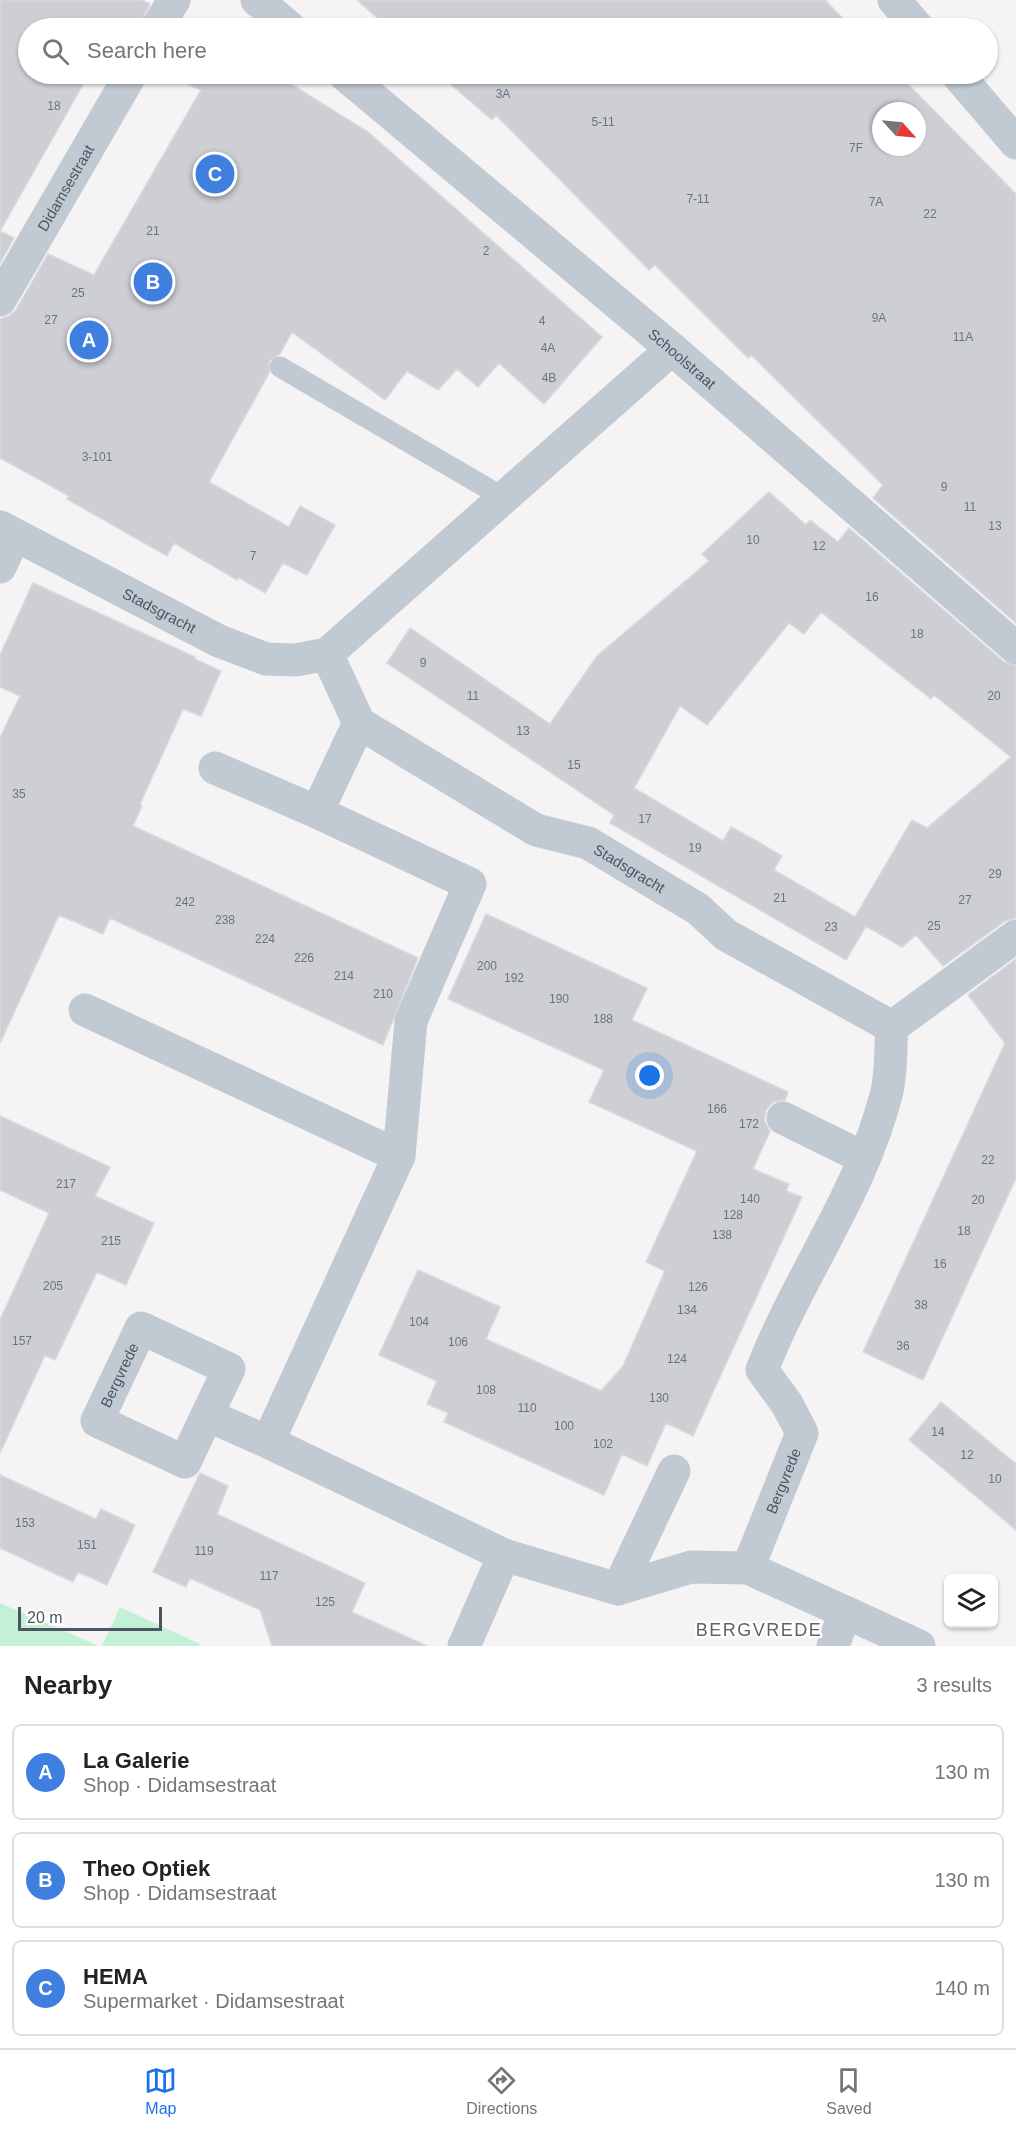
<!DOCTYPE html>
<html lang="en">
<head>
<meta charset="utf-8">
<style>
	:root { --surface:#fff; --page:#f6f6f6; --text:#222; --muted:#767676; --line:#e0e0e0; --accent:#1a73e8 }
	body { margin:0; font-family:Arial,sans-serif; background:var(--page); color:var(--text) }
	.controls { position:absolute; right:18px; bottom:18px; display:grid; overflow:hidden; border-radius:9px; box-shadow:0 2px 4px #0004 }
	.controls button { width:54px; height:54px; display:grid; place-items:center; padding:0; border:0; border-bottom:2px solid var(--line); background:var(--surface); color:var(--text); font:30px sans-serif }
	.compass { position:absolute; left:872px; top:102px; width:54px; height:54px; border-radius:50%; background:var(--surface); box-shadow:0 2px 4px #0004; rotate:117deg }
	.scale { position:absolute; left:18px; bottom:15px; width:144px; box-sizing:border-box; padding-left:6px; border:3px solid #4a5661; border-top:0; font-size:16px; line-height:21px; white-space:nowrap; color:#4a5661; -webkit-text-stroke:4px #fff; paint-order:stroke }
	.you { position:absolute; left:650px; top:1076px; width:21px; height:21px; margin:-15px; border:4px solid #fff; border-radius:50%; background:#1a73e8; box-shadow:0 0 0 9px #1a73e833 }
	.badge { display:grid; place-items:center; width:39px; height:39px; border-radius:50%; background:var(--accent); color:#fff; font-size:20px; font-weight:700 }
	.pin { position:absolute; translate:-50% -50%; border:3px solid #fff; box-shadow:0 2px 6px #0006 }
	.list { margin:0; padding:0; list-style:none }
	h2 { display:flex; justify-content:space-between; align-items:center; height:78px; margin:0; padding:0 24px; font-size:26px }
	h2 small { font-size:20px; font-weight:400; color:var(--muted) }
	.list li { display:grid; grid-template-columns:39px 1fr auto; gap:18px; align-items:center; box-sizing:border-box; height:96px; margin:0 12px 12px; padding:0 12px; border:2px solid var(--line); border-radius:9px }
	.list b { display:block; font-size:22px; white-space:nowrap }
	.list p { margin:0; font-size:20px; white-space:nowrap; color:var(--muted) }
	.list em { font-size:20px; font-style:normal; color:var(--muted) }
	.icon { flex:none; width:33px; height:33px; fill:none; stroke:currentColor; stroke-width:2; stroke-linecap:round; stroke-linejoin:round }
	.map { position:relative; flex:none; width:1016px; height:1646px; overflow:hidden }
	.search { position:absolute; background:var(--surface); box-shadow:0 2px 4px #0004; left:18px; right:18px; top:18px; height:66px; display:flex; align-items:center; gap:15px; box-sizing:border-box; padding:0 21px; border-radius:33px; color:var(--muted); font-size:22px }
	.sheet { height:402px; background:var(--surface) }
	nav { display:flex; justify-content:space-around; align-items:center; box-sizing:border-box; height:84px; border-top:2px solid var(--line); background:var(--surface); font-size:16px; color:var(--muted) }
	nav a { display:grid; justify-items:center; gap:3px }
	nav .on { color:var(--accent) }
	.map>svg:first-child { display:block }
	.green { fill:#c3f1d5 }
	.building { fill:#cdcfd5; stroke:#d7d9de; stroke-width:1.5; fill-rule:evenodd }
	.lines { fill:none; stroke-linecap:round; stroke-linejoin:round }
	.lane { stroke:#c1cad2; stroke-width:21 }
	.street { stroke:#c1cad2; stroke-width:33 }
	.labels { text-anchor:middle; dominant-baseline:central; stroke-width:4.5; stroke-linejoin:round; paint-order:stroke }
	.number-label { font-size:12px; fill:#6b747e }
	.street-label { font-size:15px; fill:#4a5661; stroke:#fff }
	.quarter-label { font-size:18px; letter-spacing:1.5px; fill:#5f6368; stroke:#fff }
</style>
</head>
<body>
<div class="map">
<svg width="1016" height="1646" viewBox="0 0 1016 1646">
	<rect width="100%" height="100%" fill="#f5f3f3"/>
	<path class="green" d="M0,1603L99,1646H0Z
		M120,1607L200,1644L199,1646H102Z"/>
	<path class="building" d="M0,0H142L150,4L138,28H28V74H89L0,231Z
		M357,0H825L852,28H389Z
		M165,74H275L368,132L602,337L544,404L499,363L478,387L457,369L438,390L407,371L385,400L292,332L280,354L269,361V373L209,482L289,527L300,506L335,525L307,575L283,563L265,593L238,577L237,580L174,543L167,556L67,499L69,496L0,458V319L9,316L16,310L48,254L94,275L201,90Z
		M439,74H898L1016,194V623L873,498L883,485L751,355L748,358L655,265L649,270L496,115L492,120ZM881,111H917V147H881Z
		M0,231L14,238L0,263Z
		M769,492L806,525L810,520L838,542L849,528L1004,662L1016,666V918L1005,921L943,966L916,935L902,947L866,926L846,960L610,823L614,815L387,663L410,628L550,724L597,656L709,561L702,554ZM821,612L931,699L934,695L1011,757L927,828L912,820L855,917L774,870L782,856L757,841L731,827L723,841L634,788L680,706L707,725L789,623L804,634Z
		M33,583L195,657V659L221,671L201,716L183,709L140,804L142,806L133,826L418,958L383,1045L110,918L103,934L59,915L0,1043V738L20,696L0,687V655Z
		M486,914L647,988L632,1020L788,1092L785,1100L773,1102L766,1110L764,1120L770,1131L753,1169L789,1184L786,1191L802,1197L693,1436L666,1423L647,1466L622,1454L604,1495L444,1422L448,1413L427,1404L437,1381L379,1355L418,1270L500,1307L486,1339L601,1391L623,1366L665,1271L646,1262L697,1151L589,1102L604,1070L448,999Z
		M1016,959V1178L923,1380L863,1352L1005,1043L968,995Z
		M0,1116L110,1167L95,1196L154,1223L126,1285L97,1272L55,1360L45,1355L0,1453V1320L49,1213L0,1190Z
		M941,1402L1016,1464V1530L909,1440Z
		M200,1473L228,1486L217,1514L365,1583L352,1612L427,1646H272L260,1610L190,1578L186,1587L153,1572Z
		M0,1475L96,1519L101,1509L135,1525L107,1585L78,1572L73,1582L0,1548Z"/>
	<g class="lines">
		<path class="lane" d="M280,367L504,498"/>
		<g class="street">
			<path d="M257,0L290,28"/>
			<path d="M894,0L918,28"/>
			<path d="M157,28L174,0"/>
			<path id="s1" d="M344,74L672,349L1016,648"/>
			<path d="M957,74L1016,143"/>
			<path id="s2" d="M0,300L131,74"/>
			<path id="s3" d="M0,527L219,641L266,659L296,660L327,654L672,349"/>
			<path d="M0,567L15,535"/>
			<path d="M327,654L359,723L317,812L470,884L411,1021L399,1156L268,1442L504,1555L618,1589L691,1567L748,1568L845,1612L833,1646"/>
			<path id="s4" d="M359,723L536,830L588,843L698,909L726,935L892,1027L1016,936"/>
			<path d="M215,768L317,812"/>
			<path d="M85,1010L399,1156"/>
			<path d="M783,1118L864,1158"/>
			<path id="s5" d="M207,1415L185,1462L97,1421L141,1328L229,1369L207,1415L268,1442"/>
			<path id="s6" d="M748,1568L802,1433L787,1404L762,1370C798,1277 861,1193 886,1095C892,1074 890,1049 892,1027"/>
			<path d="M618,1589L674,1471"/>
			<path d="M845,1612L919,1646"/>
			<path d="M464,1646L504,1555"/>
		</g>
	</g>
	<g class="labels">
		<g class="number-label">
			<text x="503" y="94">3A</text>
			<text x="54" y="106">18</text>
			<text x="603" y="122">5-11</text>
			<text x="856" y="148">7F</text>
			<text x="698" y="199">7-11</text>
			<text x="876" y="202">7A</text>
			<text x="930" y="214">22</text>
			<text x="153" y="231">21</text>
			<text x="486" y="251">2</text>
			<text x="78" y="293">25</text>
			<text x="879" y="318">9A</text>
			<text x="51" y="320">27</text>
			<text x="542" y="321">4</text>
			<text x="963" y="337">11A</text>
			<text x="548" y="348">4A</text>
			<text x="549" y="378">4B</text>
			<text x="97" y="457">3-101</text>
			<text x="944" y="487">9</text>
			<text x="970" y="507">11</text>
			<text x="995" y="526">13</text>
			<text x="753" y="540">10</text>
			<text x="819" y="546">12</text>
			<text x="253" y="556">7</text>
			<text x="872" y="597">16</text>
			<text x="917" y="634">18</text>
			<text x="423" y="663">9</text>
			<text x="473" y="696">11</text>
			<text x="994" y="696">20</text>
			<text x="523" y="731">13</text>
			<text x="574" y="765">15</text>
			<text x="19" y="794">35</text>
			<text x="645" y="819">17</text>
			<text x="695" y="848">19</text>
			<text x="995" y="874">29</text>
			<text x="780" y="898">21</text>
			<text x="965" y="900">27</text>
			<text x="185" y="902">242</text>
			<text x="225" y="920">238</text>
			<text x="934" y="926">25</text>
			<text x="831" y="927">23</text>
			<text x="265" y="939">224</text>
			<text x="304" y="958">226</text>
			<text x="487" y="966">200</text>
			<text x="344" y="976">214</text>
			<text x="514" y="978">192</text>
			<text x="383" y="994">210</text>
			<text x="559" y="999">190</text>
			<text x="603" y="1019">188</text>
			<text x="717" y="1109">166</text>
			<text x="749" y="1124">172</text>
			<text x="988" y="1160">22</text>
			<text x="66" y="1184">217</text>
			<text x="750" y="1199">140</text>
			<text x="978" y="1200">20</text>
			<text x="733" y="1215">128</text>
			<text x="964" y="1231">18</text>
			<text x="722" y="1235">138</text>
			<text x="111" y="1241">215</text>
			<text x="940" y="1264">16</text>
			<text x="53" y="1286">205</text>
			<text x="698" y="1287">126</text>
			<text x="921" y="1305">38</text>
			<text x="687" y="1310">134</text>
			<text x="419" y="1322">104</text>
			<text x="22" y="1341">157</text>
			<text x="458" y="1342">106</text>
			<text x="903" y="1346">36</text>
			<text x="677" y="1359">124</text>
			<text x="486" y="1390">108</text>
			<text x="659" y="1398">130</text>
			<text x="527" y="1408">110</text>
			<text x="564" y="1426">100</text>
			<text x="938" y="1432">14</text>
			<text x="603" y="1444">102</text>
			<text x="967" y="1455">12</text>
			<text x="995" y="1479">10</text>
			<text x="25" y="1523">153</text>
			<text x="87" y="1545">151</text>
			<text x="204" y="1551">119</text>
			<text x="269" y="1576">117</text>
			<text x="325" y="1602">125</text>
		</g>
		<g class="street-label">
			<text stroke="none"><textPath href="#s2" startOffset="130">Didamsestraat</textPath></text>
			<text stroke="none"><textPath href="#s1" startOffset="442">Schoolstraat</textPath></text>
			<text stroke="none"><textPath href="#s3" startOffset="180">Stadsgracht</textPath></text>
			<text stroke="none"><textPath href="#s4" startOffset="309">Stadsgracht</textPath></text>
			<text stroke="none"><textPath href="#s5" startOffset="200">Bergvrede</textPath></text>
			<text stroke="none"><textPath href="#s6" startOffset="94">Bergvrede</textPath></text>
		</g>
		<g class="quarter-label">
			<text x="759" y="1630">BERGVREDE</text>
		</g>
	</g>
</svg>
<div class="controls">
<button><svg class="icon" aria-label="layers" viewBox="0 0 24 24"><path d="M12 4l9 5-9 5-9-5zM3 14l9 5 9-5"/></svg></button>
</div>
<svg class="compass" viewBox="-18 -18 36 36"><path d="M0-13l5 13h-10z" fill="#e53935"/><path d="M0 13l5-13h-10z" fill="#767676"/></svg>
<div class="scale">20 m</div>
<div class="you"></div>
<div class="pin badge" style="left:89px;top:340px;background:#3f7fe0">A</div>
<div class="pin badge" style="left:153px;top:282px;background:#3f7fe0">B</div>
<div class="pin badge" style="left:215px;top:174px;background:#3f7fe0">C</div>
<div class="search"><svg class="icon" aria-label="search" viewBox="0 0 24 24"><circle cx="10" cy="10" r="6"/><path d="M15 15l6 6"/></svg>Search here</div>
</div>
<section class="sheet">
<h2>Nearby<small>3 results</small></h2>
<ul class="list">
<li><span class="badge" style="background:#3f7fe0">A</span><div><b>La Galerie</b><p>Shop · Didamsestraat</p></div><em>130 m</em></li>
<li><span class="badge" style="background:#3f7fe0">B</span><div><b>Theo Optiek</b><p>Shop · Didamsestraat</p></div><em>130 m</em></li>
<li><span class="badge" style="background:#3f7fe0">C</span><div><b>HEMA</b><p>Supermarket · Didamsestraat</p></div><em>140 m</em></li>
</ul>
</section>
<nav>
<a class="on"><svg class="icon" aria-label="map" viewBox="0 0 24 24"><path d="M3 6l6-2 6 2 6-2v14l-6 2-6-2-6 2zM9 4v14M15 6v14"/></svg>Map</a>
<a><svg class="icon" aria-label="directions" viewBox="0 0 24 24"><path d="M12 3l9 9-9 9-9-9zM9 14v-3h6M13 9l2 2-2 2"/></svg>Directions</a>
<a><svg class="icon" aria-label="saved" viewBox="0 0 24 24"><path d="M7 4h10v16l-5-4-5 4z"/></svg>Saved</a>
</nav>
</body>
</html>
